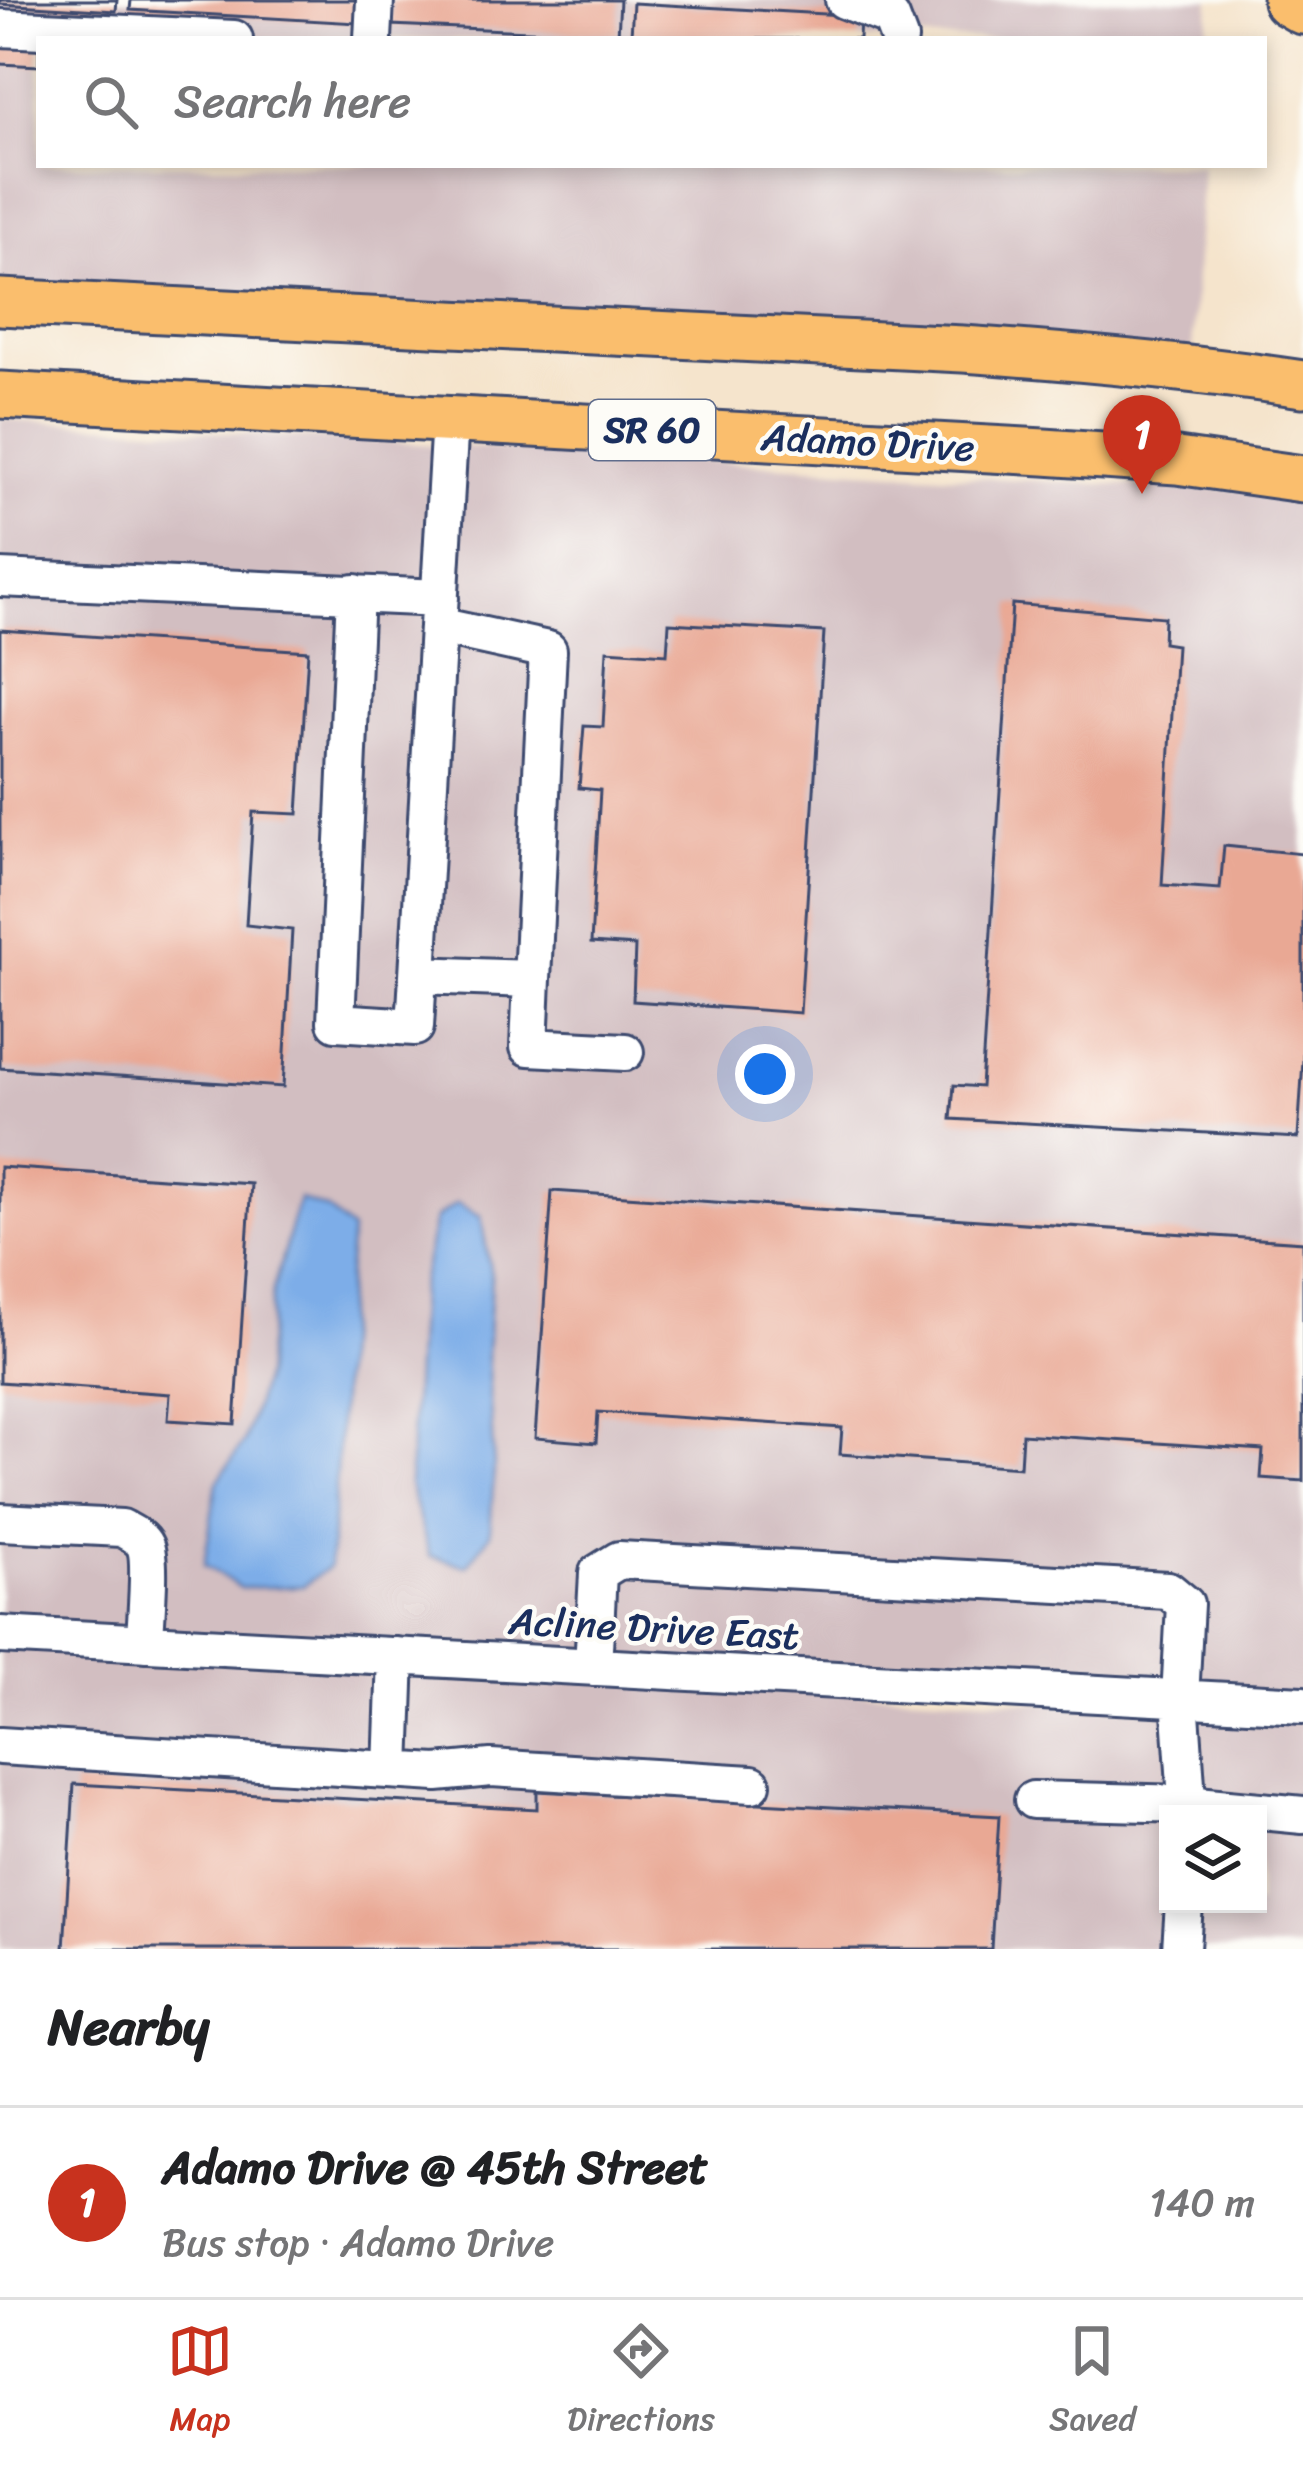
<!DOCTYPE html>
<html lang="en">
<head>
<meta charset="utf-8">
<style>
	:root { --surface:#fff; --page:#f6f6f6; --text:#202124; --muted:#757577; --line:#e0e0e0; --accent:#c8321e }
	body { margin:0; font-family:Sriracha,sans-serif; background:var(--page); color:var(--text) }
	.controls { position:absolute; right:36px; bottom:36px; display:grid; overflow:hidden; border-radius:0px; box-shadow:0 6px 18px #0003 }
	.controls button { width:108px; height:108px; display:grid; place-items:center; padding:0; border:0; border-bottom:3px solid var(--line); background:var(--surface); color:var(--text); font:60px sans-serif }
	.you { position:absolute; left:765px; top:1074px; width:42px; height:42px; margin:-30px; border:9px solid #fff; border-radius:50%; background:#1a73e8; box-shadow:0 0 0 18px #1a73e833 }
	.badge { display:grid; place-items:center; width:78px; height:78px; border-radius:50%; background:var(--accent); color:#fff; font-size:39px; font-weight:700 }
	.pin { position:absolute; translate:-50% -99px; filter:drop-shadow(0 3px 6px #0008) }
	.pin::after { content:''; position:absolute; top:63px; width:42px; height:36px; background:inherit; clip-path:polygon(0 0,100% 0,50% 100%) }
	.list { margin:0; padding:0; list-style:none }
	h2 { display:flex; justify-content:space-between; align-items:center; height:156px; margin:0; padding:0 48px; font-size:51px }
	h2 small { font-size:39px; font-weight:400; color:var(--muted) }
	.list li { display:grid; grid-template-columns:78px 1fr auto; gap:36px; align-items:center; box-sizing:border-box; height:192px; padding:0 48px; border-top:3px solid var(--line) }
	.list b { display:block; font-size:45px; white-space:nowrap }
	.list p { margin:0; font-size:39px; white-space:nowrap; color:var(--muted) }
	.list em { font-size:39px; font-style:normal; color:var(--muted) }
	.icon { flex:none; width:66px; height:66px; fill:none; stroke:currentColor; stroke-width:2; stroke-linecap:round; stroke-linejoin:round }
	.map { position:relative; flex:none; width:1303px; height:1949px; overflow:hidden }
	.search { position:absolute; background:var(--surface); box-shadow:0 6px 18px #0003; left:36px; right:36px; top:36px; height:132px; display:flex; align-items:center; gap:30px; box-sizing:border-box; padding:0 42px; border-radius:0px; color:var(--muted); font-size:45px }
	.sheet { height:348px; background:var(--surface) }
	nav { display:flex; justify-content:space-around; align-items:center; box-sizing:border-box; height:168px; border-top:3px solid var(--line); background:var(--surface); font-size:33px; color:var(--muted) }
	nav a { display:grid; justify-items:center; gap:6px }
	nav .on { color:var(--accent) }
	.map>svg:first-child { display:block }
	.industrial { fill:#d2bec1; fill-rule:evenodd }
	.water { fill:#7dade8; stroke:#4c6ea3; stroke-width:3 }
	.building { fill:#e9a894 }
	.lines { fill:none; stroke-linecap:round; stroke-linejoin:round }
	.minor-casing { stroke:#3c4a6e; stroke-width:42 }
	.major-casing { stroke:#3c4a6e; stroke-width:51 }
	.highway-casing { stroke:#3c4a6e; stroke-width:57 }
	.minor { stroke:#fff; stroke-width:36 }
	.major { stroke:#fabe6d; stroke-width:45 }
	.highway { stroke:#fabe6d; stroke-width:51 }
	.labels { text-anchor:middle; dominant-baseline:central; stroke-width:9; stroke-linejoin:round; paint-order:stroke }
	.shield { fill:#fdfcf7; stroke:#5f6c8c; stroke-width:3 }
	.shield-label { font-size:36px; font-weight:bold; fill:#1b2f5e }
	.street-label { font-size:39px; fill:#1b2f5e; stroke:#fdfcf7 }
</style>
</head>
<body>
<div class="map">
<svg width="1303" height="1949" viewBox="0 0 1303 1949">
	<rect width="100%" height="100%" fill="#fdfcf7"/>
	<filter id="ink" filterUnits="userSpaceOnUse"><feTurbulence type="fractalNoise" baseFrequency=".00833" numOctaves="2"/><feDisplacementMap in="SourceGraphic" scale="24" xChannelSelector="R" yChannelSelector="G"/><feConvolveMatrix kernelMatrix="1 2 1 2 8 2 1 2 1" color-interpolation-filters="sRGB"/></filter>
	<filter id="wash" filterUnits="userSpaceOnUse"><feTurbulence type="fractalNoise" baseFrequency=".004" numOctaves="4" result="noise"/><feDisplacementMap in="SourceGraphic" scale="48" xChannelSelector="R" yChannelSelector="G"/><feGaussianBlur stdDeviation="2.7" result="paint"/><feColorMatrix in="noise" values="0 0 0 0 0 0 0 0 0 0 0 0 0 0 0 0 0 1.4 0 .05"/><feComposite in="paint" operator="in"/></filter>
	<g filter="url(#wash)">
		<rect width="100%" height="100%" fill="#f5e4cc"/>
		<path class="industrial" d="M0,0H1210L1208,39H39V165H1202L1192,355L0,303Z
			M0,419L1076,483L1303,492V1697L0,1629Z
			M0,1645L1303,1717V1949H0ZM1168,1814H1258V1904H1168Z"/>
		<path class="water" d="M299,1199L327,1209L351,1231C340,1343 340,1455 329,1567L303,1586L241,1588L204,1565L217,1482L244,1442L264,1377L273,1290Z
			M457,1203L481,1217L491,1276L487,1355L494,1468L490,1534L467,1566L430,1556L409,1484L419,1293L435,1219Z"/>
		<g id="blocks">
			<path class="building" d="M0,0H117L116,11L0,4Z
				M131,0H359L357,23L130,10Z
				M392,0H620L618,35L391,25Z
				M633,3L860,16L859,39H693L631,35Z
				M0,40L39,42V66L0,64Z
				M1012,604L1164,617L1163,643L1176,645L1162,885L1220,889L1224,846L1303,854V1060L1298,1138L951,1119L954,1085L981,1087Z
				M669,623L824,632L800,1013L633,1001L635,946L591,943L600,790L579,788L584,726L603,727L607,650L667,654Z
				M0,630L308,651L298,814L253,812L246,925L292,930L283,1087L0,1068Z
				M0,1167L251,1184L235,1424L168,1420L170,1394L0,1382Z
				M552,1191L1303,1242V1481L1261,1478L1263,1450L1022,1434L1020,1467L840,1454L842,1428L598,1412L596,1443L535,1438Z
				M74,1784L537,1809V1791L999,1816L991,1949H64Z"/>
		</g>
	</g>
	<g filter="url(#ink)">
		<use href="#blocks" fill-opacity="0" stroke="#3c4a6e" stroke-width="3"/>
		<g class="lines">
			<g class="minor-casing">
				<path id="minor" d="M844,0L891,18L899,39
					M0,28L234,39
					M373,39L375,0
					M0,578L440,598
					M355,593L336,1022L415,1027L450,418
					M418,975L532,979L548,650L438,626
					M532,979L529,1047L625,1052
					M0,1522L122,1528C130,1533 141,1537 145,1546C152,1562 145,1623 145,1643
					M0,1635L1303,1705
					M593,1667L598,1573L619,1560L1168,1590L1185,1604L1180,1698L1188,1814
					M0,1746L437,1773L491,1768L752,1784
					M392,1770L396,1656
					M1033,1800L1187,1804L1303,1815
					M1181,1949L1184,1904"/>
			</g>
			<g class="major-casing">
				<path id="major" d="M0,302L963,349C1077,357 1190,367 1303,384
					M0,395L1044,452L1177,461L1303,479"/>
			</g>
			<g class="highway-casing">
				<path id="highway" d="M1289,0L1303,8"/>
			</g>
			<use href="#minor" class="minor"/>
			<use href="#major" class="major"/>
			<use href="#highway" class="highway"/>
		</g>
	</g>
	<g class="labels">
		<rect class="shield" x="589" y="400" width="126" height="60" rx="9"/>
		<g class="shield-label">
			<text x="652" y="430">SR 60</text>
		</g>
		<g class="street-label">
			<text transform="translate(868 442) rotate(3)">Adamo Drive</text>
			<text transform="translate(654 1628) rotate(3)">Acline Drive East</text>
		</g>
	</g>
</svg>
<div class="controls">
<button><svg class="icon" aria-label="layers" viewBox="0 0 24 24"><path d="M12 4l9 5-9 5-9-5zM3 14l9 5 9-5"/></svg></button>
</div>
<div class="you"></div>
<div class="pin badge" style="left:1142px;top:494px">1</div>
<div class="search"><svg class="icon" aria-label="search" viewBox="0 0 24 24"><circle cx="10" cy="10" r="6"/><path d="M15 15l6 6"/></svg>Search here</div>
</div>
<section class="sheet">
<h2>Nearby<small></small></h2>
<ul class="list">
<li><span class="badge">1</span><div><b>Adamo Drive @ 45th Street</b><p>Bus stop · Adamo Drive</p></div><em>140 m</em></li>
</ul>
</section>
<nav>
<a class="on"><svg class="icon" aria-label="map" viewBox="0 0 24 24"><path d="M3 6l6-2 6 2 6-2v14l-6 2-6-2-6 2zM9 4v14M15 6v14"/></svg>Map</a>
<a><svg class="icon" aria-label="directions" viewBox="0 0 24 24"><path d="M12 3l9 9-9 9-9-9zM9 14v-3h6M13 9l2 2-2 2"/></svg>Directions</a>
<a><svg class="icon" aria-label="saved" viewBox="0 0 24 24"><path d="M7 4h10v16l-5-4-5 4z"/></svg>Saved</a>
</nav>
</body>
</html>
